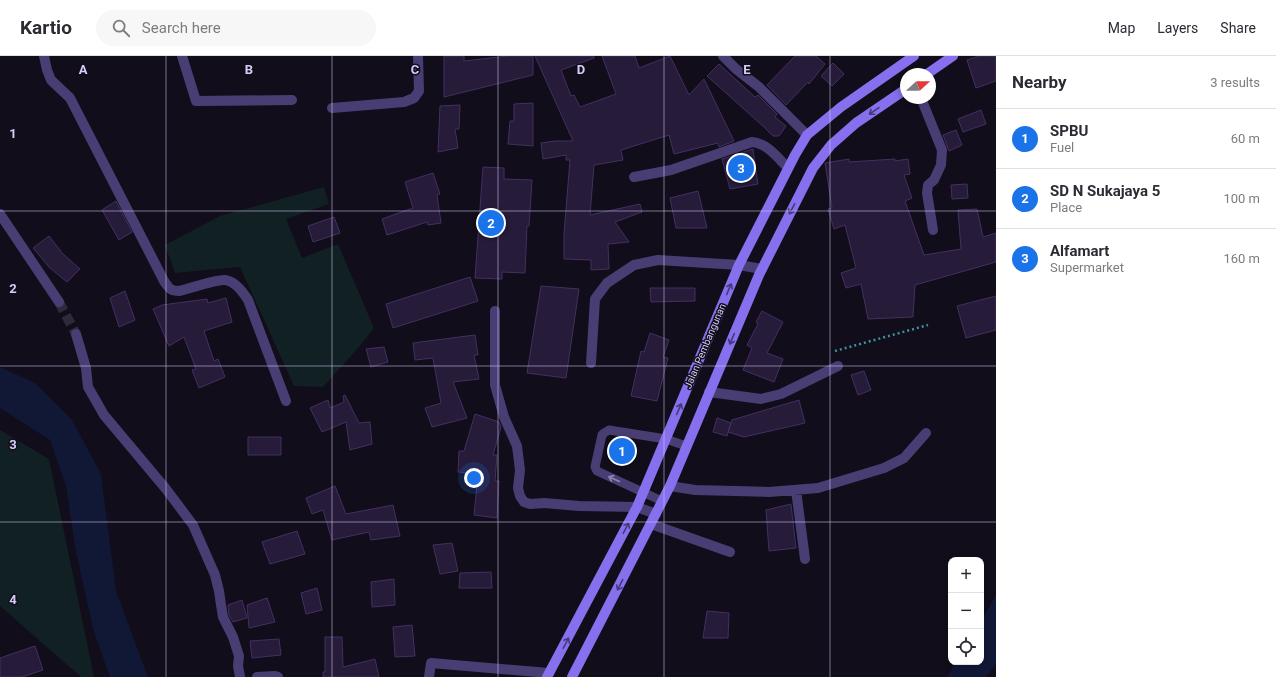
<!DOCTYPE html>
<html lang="en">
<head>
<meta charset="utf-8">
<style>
	:root { --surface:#fff; --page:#f7f7f7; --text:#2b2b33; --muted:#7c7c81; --line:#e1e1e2; --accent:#1a73e8 }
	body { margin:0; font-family:Roboto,sans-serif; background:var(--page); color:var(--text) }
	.controls { position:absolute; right:12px; bottom:12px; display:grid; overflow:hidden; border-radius:8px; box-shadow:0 2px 6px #0003 }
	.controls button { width:36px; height:36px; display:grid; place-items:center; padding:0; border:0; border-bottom:1px solid var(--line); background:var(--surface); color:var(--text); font:20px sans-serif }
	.compass { position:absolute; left:900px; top:12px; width:36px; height:36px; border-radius:50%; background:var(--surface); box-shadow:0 2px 6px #0003; rotate:69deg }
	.you { position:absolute; left:474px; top:422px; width:14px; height:14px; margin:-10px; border:3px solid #fff; border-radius:50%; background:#1a73e8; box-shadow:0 0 0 6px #1a73e833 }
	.badge { display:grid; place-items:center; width:26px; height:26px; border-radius:50%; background:var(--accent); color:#fff; font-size:13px; font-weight:700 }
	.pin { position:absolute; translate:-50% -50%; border:2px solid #fff; box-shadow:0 1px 4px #0006 }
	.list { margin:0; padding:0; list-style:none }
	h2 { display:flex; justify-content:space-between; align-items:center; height:52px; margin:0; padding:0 16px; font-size:17px }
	h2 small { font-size:13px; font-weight:400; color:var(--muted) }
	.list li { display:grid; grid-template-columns:26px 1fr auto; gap:12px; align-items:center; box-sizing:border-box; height:60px; padding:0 16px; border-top:1px solid var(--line) }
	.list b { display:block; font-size:15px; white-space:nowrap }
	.list p { margin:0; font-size:13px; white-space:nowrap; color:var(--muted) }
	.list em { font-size:13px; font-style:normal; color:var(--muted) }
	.icon { flex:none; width:22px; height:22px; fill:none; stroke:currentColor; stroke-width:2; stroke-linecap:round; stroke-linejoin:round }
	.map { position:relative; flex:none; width:996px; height:621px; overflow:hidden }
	header { display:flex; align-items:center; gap:24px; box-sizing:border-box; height:56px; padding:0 20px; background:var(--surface); border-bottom:1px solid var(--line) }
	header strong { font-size:19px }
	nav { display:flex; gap:22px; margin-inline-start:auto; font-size:14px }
	.search { width:280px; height:36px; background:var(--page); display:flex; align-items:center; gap:10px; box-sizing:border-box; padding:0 14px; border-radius:22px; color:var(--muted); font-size:15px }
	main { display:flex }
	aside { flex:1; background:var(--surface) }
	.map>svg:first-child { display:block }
	.green { fill:#112123 }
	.water { fill:#101836 }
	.building { fill:#261b39; stroke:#433062 }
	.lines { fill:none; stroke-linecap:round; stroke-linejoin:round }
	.minor-tunnel { stroke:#2f2a3b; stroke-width:10; stroke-dasharray:10 5; stroke-linecap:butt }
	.path { stroke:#3b939e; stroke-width:2.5; stroke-dasharray:2 3; stroke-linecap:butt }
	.service { stroke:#493e73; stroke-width:9 }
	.minor { stroke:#493e73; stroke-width:10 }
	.secondary { stroke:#886fed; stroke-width:10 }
	.oneway { stroke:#473979 }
	.oneway2 { stroke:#9185b6 }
	.grid { fill:none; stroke:#d9ccf9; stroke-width:1; stroke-opacity:0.55 }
	.labels { text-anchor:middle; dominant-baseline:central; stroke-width:3; stroke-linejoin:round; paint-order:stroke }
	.street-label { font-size:10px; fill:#d9ccf9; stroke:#110d1a }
	.grid-label { font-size:13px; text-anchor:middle; font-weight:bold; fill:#d9ccf9; stroke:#110d1a; stroke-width:3; stroke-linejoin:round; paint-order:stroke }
</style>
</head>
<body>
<header>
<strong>Kartio</strong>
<div class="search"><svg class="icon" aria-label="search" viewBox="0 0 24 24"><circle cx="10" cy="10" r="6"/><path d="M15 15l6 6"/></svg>Search here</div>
<nav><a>Map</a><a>Layers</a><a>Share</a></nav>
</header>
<main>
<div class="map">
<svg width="996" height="621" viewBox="0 0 996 621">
	<rect width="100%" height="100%" fill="#110d1a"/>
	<path class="green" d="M324,131L329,148L286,163L302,202L338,188L374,272L359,291L323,331L294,330L240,211L175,217L165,189L220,160Z
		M0,374L49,403L94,621H81L0,550Z"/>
	<path class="water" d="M0,311L35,327L72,364L101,418L116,535L148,621H110L93,573L76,496L66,430L50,384L0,352Z
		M996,539V608L986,621H947L956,606H981V565Z"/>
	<path class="building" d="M444,0H464V5L508,0H533V19L444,41Z
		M535,0H594V2L561,14L571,40L574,39L580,51L616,38L602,0H635L639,12L670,0L689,39L704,23L734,85L719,91L718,87L674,98L669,79L621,94L623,104L594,109L590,159L640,148L642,156L615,166L629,186L608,188L609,213L591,214V204L564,203V178L570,104H566V99L543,103L541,87L555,85H573Z
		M795,0H816L825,8L809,28L808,26L786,49L767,29Z
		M979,0H996V25L976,32L967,4Z
		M833,7L844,18L832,30L821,20Z
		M719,8L755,41L758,39L777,58L775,61L786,70L779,80H773L764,71L707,20Z
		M533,47V90L508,88L510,65H514V48Z
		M460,49L459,73H455L458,92L438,96L440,50Z
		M981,54L986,68L963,76L958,63Z
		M956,74L962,89L949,95L943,79Z
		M753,93L758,128L730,133L722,103Z
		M849,103V106L895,103V105L908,103L910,118L904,119L912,142L905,145L924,199L961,193L958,154L977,153L983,181L996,177V206L915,229L913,261L868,263L861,228L846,232L841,217L856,212L845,169L834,173L828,153L832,152L825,107Z
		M483,111L504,112V123L532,124L529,170H527L525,217L502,216V223L475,222Z
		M433,117L440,138L437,139L441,167L428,169L427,166L387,179L382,163L413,152L405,126Z
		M967,128L968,142L952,143L951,129Z
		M698,135L707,172H676L670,142Z
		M116,145L132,176L119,184L102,154Z
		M334,161L340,177L313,186L308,170Z
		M49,180L63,198L80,213L67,226L49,211L33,192Z
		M470,221L478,245L393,272L386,248Z
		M541,230L579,233L566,322L527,317Z
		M650,232H695V245L651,246Z
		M125,235L135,264L119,271L110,242Z
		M996,240V274L966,282L957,250Z
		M226,242L232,266L204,275L214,305L218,303L225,321L199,332L192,314L196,313L184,281L169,290L153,253L162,249L207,243L208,247Z
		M762,255L783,266L767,297L783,303L774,326L743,314L752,292L747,289L758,268L756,266Z
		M650,277L669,284L663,301L668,302L657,345L631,340L641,295L644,296Z
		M475,279L478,299H474L479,323L453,326L467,362L432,371L425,352L441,347L433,302L415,304L413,287Z
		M384,291L388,306L371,311L366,293Z
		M864,315L871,334L858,339L851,319Z
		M345,339L359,367L370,366L372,388L350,394L346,366L322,376L310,352L328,344L330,352L344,346L343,340Z
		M799,344L805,367L744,381L728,376L731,367L727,380L713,376L717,362L731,367L732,364Z
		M475,358L499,366L501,371L493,399H497L495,425H499L497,462L474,459L478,418L458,416L459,395H464Z
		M248,381H281V399H248Z
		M335,430L346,458L393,449L400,480L371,484L369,476L332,484L323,454L312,458L306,442Z
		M791,448L796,492L769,495L766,454Z
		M297,475L305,498L270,508L262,486Z
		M452,487L458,515L440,518L433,489Z
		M491,516L492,532H459L460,517Z
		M394,523L395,549L372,551L371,526Z
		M317,532L322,554L306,558L301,537Z
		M267,542L275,566L249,572L247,549Z
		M242,544L247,562L233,566L229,559L228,549Z
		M707,555L729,557L728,582H703Z
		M412,569L415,600L395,601L393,571Z
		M325,581H342L343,611L375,603L379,621H323V616H325Z
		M279,583L281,599L252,602L250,585Z
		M35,590L43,614L22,621H0V602Z"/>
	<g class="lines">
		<path class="minor-tunnel" d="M59,246L76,278"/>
		<path class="path" d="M835,295L928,269"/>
		<path class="service" d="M662,445L597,415L595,411L602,379L604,377L609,374L666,383L686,390"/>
		<path class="minor" d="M44,0L47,14L51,24L70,42L164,225C169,232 170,235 179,235C189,233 216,223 225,224C235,225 243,236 248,244L286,345
			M182,0L196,45L292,44
			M723,0L736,13L759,31L807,79
			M921,42L942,94L941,109L934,124L928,129L927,137L933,174
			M332,52L404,46L414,42L419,35L418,0
			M634,121L671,114L752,86C767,87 778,102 788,112
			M0,158L59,246
			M495,255V329L504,361L517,390L520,414L518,432L520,440L524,446L530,448L544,447L579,450L637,451L656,458
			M76,278L86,312L88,331L104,359L166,433L193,469L215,519L219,535L221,549L223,561L233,581L239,600L238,610L240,621
			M591,307L595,243L607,227L634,209L658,204L739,209L762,213
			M709,336L761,343L781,338L838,310
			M670,430L695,434L769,436L818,432L884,412L904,402L926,377
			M796,434L805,503
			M651,468L730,496
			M257,621L275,620L278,621
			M429,621L431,607L549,617"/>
		<path class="secondary" d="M927,18L953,0
			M547,621L637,451L739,209L795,99L807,79L841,51L914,0
			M572,621L670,430L759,219L813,112L831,89L856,67L906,33"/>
	</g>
	<defs><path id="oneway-shaft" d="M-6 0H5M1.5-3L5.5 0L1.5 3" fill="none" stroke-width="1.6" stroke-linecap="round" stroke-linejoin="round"/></defs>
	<g class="oneway">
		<use href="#oneway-shaft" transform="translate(874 55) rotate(145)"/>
		<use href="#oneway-shaft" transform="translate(792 153) rotate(117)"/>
		<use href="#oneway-shaft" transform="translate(729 233) rotate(-67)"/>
		<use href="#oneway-shaft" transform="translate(732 283) rotate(113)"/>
		<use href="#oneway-shaft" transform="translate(679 353) rotate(-67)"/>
		<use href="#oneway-shaft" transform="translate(626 472) rotate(-62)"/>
		<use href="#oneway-shaft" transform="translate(620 529) rotate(117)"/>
		<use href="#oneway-shaft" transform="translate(566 587) rotate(-62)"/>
	</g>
	<use class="oneway2" href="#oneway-shaft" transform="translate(614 423) rotate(-156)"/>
	<path class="grid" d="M166,0V621M332,0V621M498,0V621M664,0V621M830,0V621M0,155H996M0,310H996M0,466H996"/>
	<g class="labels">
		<g class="street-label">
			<text transform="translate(705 290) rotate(-67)">Jalan Pembangunan</text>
		</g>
	</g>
	<g class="grid-label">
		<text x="83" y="18">A</text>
		<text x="249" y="18">B</text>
		<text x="415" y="18">C</text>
		<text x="581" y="18">D</text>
		<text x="747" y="18">E</text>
		<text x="13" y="82">1</text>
		<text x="13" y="237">2</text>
		<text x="13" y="393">3</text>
		<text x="13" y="548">4</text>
	</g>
</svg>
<div class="controls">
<button>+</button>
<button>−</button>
<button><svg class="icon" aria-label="locate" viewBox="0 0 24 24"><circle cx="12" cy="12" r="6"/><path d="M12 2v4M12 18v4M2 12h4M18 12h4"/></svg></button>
</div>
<svg class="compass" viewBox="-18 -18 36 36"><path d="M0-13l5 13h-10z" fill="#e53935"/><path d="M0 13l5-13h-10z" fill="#7c7c81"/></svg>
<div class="you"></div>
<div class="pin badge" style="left:622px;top:395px">1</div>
<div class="pin badge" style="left:491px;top:167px">2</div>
<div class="pin badge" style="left:741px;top:112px">3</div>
</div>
<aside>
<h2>Nearby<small>3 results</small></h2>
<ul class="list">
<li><span class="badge">1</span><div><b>SPBU</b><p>Fuel</p></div><em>60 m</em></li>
<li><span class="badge">2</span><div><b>SD N Sukajaya 5</b><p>Place</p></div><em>100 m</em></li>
<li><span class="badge">3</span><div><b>Alfamart</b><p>Supermarket</p></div><em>160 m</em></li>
</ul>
</aside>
</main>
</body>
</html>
